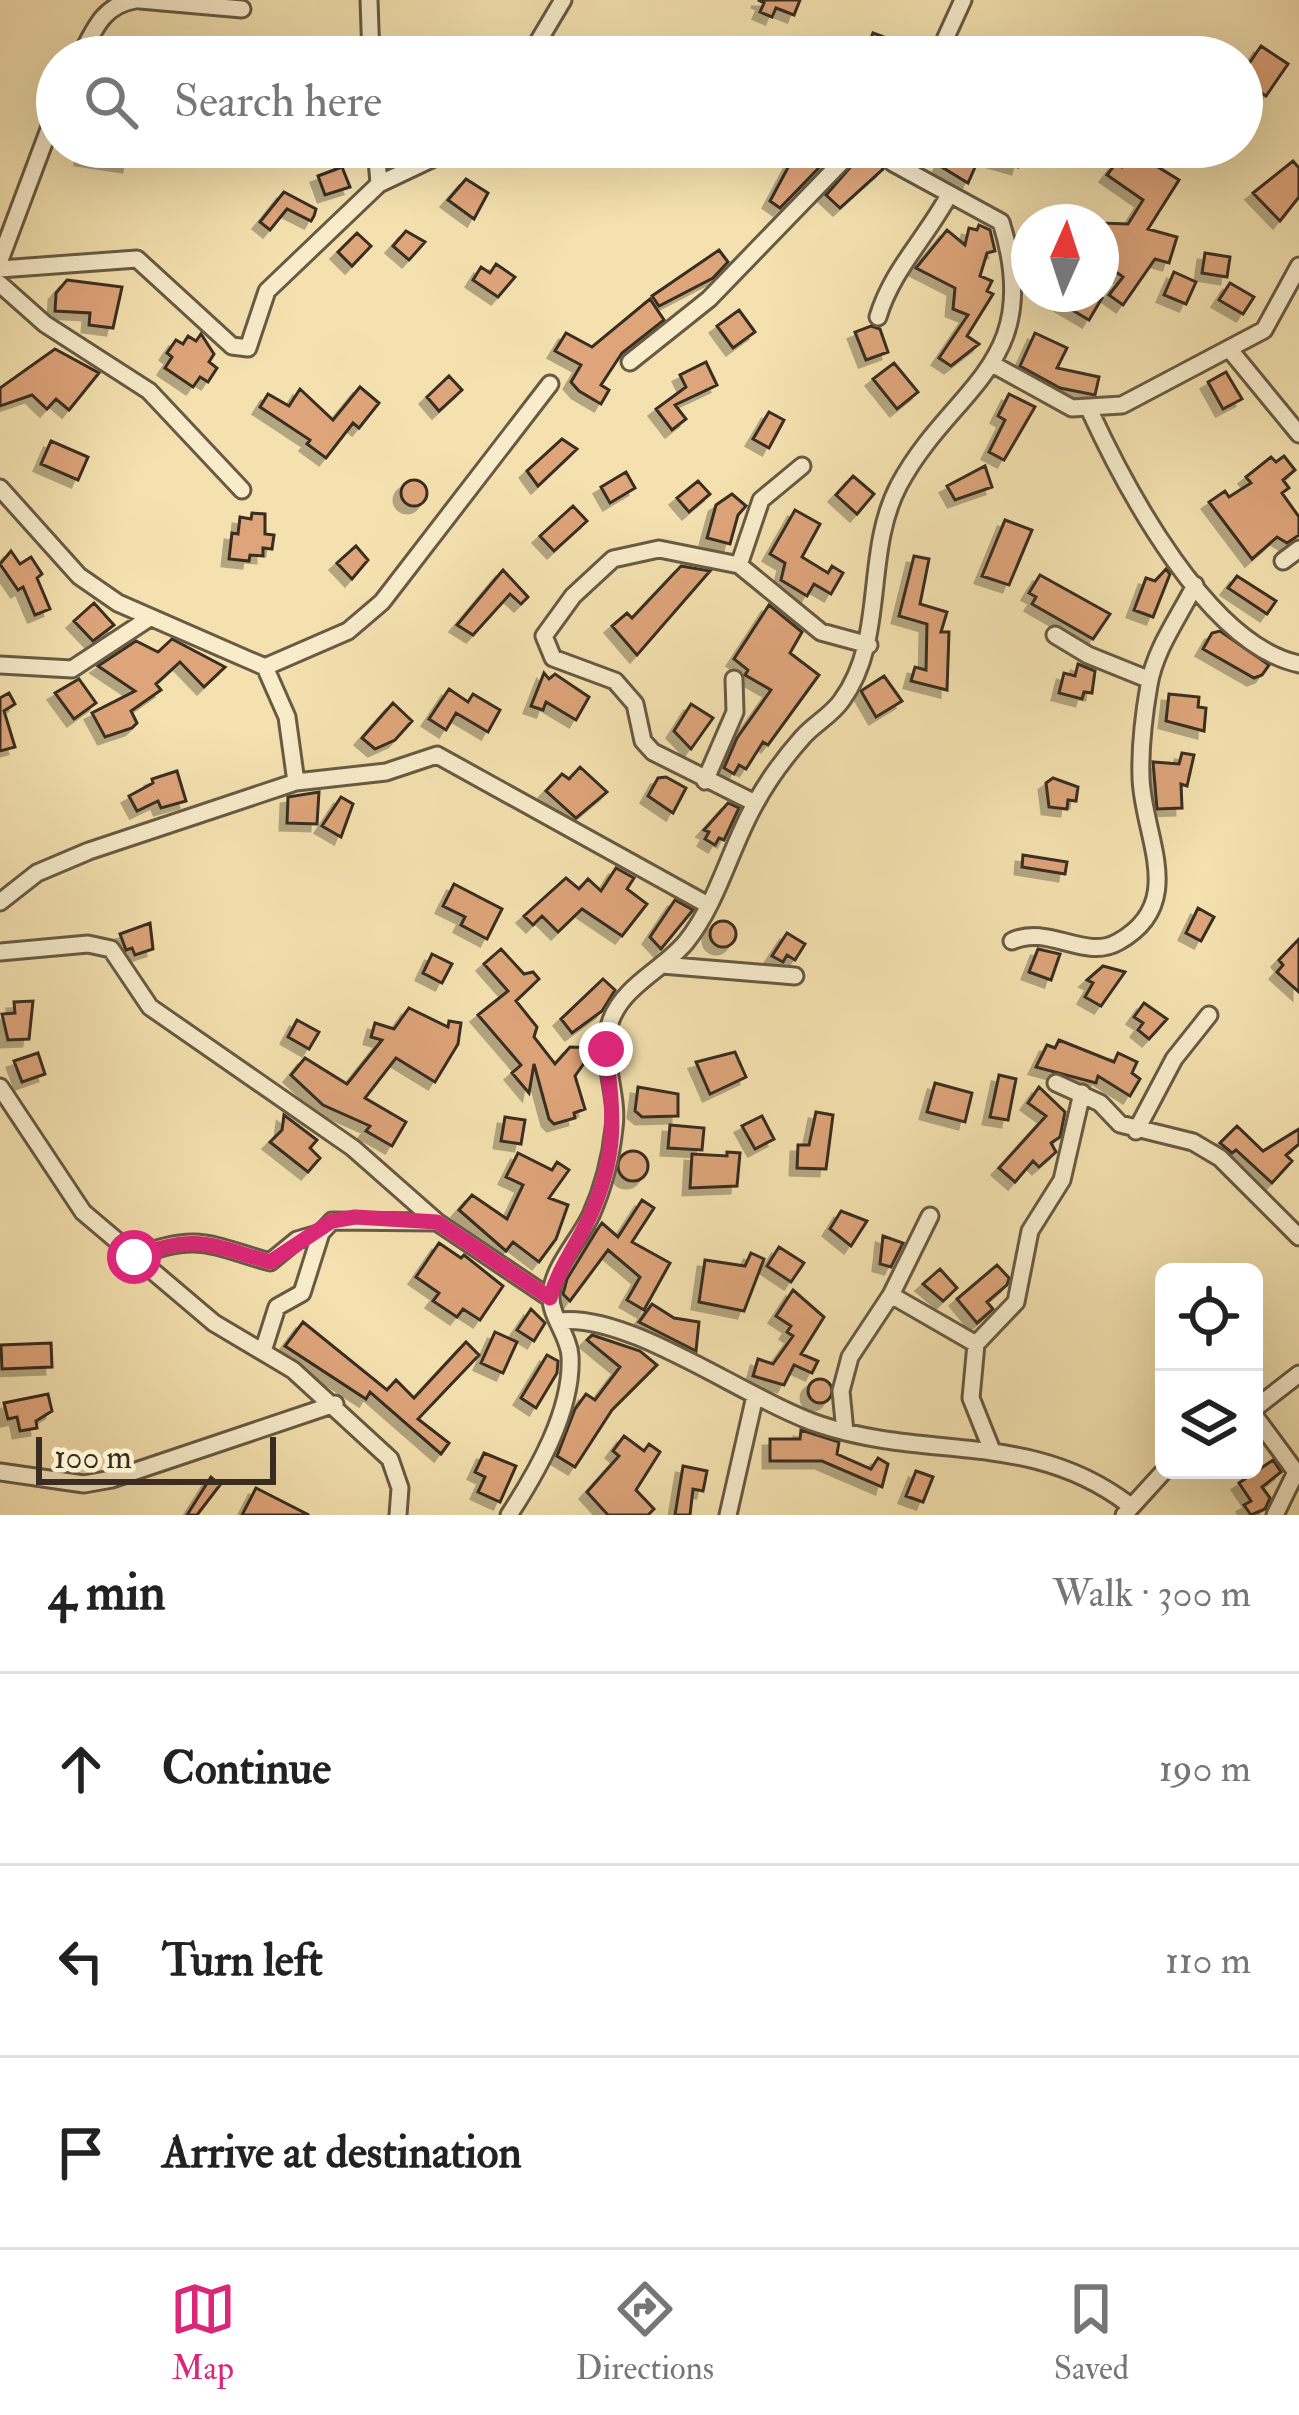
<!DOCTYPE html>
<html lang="en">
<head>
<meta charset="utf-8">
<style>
	:root { --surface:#fff; --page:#f6f6f6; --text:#222; --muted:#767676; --line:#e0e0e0; --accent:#db2777 }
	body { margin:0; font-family:"IM FELL Double Pica",serif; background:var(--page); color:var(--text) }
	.controls { position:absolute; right:36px; bottom:36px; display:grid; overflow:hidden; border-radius:18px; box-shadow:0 12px 48px #0002 }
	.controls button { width:108px; height:108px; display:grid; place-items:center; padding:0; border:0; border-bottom:3px solid var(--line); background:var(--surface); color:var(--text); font:60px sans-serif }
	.compass { position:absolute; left:1011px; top:204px; width:108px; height:108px; border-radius:50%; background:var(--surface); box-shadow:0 12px 48px #0002; rotate:3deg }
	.scale { position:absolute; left:36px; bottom:30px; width:240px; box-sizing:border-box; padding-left:12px; border:6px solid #392d21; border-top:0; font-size:33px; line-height:42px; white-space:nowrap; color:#392d21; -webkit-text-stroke:9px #f8eccb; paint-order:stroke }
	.stop { position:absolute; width:36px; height:36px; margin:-27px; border:9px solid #db2777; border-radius:50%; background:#fff }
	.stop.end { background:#db2777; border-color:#fff; box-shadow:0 3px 12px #0008 }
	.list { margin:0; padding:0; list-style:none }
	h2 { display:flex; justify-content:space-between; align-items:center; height:156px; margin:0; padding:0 48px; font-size:51px }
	h2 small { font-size:39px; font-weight:400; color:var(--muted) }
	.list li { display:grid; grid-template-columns:78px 1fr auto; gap:36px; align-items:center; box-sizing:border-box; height:192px; padding:0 48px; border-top:3px solid var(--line) }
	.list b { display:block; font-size:45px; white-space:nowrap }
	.list em { font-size:39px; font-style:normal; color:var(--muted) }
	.icon { flex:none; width:66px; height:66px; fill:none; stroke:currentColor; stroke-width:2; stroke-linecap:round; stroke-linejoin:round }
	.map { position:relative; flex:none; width:1299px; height:1515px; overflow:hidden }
	.search { position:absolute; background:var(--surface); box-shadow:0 12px 48px #0002; left:36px; right:36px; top:36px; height:132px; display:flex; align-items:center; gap:30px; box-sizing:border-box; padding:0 42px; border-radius:66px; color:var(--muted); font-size:45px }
	.sheet { height:732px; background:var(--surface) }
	nav { display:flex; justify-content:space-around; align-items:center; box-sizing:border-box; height:168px; border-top:3px solid var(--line); background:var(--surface); font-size:33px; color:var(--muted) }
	nav a { display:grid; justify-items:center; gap:6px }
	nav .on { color:var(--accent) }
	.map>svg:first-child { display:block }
	.building { fill:#dea47a; stroke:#392d21; stroke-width:3; filter:url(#shadow) }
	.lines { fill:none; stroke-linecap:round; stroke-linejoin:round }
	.minor-casing { stroke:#685a44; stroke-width:21 }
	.minor { stroke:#f8eccb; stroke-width:15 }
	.route { stroke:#db2777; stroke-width:15 }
</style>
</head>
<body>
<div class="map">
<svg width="1299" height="1515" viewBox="0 0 1299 1515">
	<defs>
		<filter id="shadow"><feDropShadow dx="-7" dy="7" stdDeviation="0" flood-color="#0004"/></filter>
	</defs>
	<rect width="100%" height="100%" fill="#f4e1af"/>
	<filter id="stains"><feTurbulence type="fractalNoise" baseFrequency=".00167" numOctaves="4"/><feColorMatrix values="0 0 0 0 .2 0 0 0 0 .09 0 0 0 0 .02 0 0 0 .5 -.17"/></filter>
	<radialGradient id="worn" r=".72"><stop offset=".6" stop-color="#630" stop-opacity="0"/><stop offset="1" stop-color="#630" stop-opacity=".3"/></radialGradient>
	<path class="building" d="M758,0H800L794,15L776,8L772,17L760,12L764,3Z
		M873,33L906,45L925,57L866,51Z
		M1261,46L1288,64L1266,96L1252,87L1242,102V74Z
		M84,147H132L129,165L82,158Z
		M799,147H839L780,208L770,201Z
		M868,147H875L883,169L840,208L826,195Z
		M949,147H1024L1018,167L980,156L968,183L940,166Z
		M1136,147H1161L1150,162L1179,180L1148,229L1177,237L1169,263L1155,259L1123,305L1109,295L1123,277L1101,261V223L1128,224L1143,200L1107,175L1116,163L1122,167Z
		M1293,161L1299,168V197L1280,221L1253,193Z
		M342,167L350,187L325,195L318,176Z
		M466,179L488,193L474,219L448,200Z
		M284,192L316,209L314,216L311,221L287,209L270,230L260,222Z
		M979,225L990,230L995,251L987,253L980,276L992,281L987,291L993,294L967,336L979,344L951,366L939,358L968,315L953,309L955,288L916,268L947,230L965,245L969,228L977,230Z
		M406,231L425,242L409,260L393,246Z
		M357,233L371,246L352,266L338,252Z
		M719,250L728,262L713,278L659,306L652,296Z
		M1205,253L1230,257L1227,277L1202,273Z
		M496,264L515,277L498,297L473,280L481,267L490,273Z
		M1174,272L1196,282L1186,304L1164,295Z
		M67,280L122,287L113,328L89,325L90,313L55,311L56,293Z
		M1230,283L1254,297L1243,314L1219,300Z
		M1068,294H1095L1102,298L1089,320L1062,304Z
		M650,299L664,320L622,353L601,385L609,390L601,404L579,391L571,382L581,365L555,351L566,333L592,347Z
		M739,310L755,332L733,348L717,326Z
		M871,326L880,329L888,352L866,360L855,332Z
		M1035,333L1067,348L1057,368L1099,377L1095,395L1060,388L1020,366Z
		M201,334L214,354L209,362L217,368L208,382L200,377L193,387L165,368L172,357L167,353L176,340L183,344L188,336L196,341Z
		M55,349L99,373L69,410L56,399L47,409L32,395L0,406V388Z
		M706,362L717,385L675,405L686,419L672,430L656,409L686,387L680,375Z
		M894,363L918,392L897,409L873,379Z
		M1226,372L1242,399L1223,409L1208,382Z
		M449,376L462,390L439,411L427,397Z
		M360,387L379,403L359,428L353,423L326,458L307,444L310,440L260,407L268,394L289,406L300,389L333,420Z
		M1009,394L1035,407L1004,460L989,452L1005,420L998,416Z
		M769,412L784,420L769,448L753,439Z
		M562,439L577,449L538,486L527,471Z
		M51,441L88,457L78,480L41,464Z
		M1284,456L1295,470L1283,480L1289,488L1282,493L1299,517V535L1287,543L1277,537L1252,559L1209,502L1225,491L1229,497L1251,483L1246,477L1271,457L1276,462Z
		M985,466L992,487L955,500L947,486Z
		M626,472L635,488L610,503L601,487Z
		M853,476L874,494L857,514L836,495Z
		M401 493a13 13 0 1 1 26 0a13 13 0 1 1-26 0Z
		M698,481L710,494L689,512L677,498Z
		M732,494L746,506L738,515L730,544L707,538L716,505Z
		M573,506L587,521L554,551L540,536Z
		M795,510L820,524L802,557L828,573L832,566L843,573L831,594L814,584L807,596L781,580L785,563L770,554Z
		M252,513L265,514V534L274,535L272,549L263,548V556L250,555L249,561L229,559L232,533L238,534L240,517L251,519Z
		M1005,520L1032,530L1009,585L982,576Z
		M356,546L368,560L352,579L337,563Z
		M11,551L20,564L31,557L42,574L37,578L50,609L35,615L23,587L18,590L0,564Z
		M914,556L929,559L920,604L947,612L941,632H949L947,690L911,681L915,667L926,670L927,624L899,616Z
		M681,566L710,571L637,655L612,626L627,613L632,618Z
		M1166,569L1170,574L1153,617L1134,610L1146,578L1155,581Z
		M503,570L528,597L521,604L510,594L473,635L457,625Z
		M1040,575L1110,614L1093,639L1032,604L1036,597L1029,593Z
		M1237,576L1276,601L1267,614L1228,588Z
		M94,603L114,625L93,641L74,621Z
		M769,605L802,632L790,653L819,675L768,745L763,742L746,769L739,765L734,774L724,768L737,738L771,690L745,675L748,670L734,659Z
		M1220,631L1269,665L1262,675L1254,678L1203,649L1212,633Z
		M172,639L225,667L204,687L180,662L156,684L161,690L131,711L137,723L132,728L105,737L92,713L135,691L98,666L136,641L158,652Z
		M1078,664L1095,671L1092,693L1084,692L1082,699L1059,693L1064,673L1075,676Z
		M544,673L549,679L555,674L589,697L576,720L546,702L543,710L531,706Z
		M884,676L902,701L876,717L861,691Z
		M79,679L96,703L74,719L55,693Z
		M449,689L468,702L473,694L500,710L488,732L456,713L446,730L429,719Z
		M9,693L15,704L4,711L15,747L0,751V698Z
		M1169,694L1199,697L1198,707L1206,708L1204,731L1166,721Z
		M393,703L412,721L395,740L375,749L362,738Z
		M691,704L713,718L691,749L674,731Z
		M1182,753L1194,755L1187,786L1181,784L1182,808L1157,809L1153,762L1179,764Z
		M580,767L607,792L576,818L546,791L562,774L569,779Z
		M177,771L186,801L161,808L158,801L137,811L129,796L153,783L152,779Z
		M666,777L686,788L673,813L648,796L658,778Z
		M1053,778L1078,787L1076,801L1068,800L1067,809L1049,807L1046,783Z
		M319,792L317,824L287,823L288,797Z
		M341,797L353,804L341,837L322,826Z
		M728,803L739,808L724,840L719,838L715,845L705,839L709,832L704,830Z
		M1023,855L1067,862L1065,874L1022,867Z
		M616,868L634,878L627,889L647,904L622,936L582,909L558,932L542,916L533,925L524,916L566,878L579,889L588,879L601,891Z
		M454,884L502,909L487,939L461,925L465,917L443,906Z
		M675,900L693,910L661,949L650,937Z
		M1198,908L1214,917L1201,941L1186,933Z
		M710 934a13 13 0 1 1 26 0a13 13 0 1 1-26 0Z
		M150,923L153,949L135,955L132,948L126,950L120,934Z
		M787,933L805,944L795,960L787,955L783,962L772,956Z
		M1299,939V992L1277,972L1283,965L1279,960Z
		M501,949L524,974L533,972L539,979L516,1001L537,1027L534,1037L555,1064L570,1047L595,1048L575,1076L585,1109L574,1113L575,1118L554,1124L549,1119L534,1064L529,1093L512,1073L521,1065L478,1015L508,991L484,964Z
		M1038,949L1060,954L1051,980L1029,972Z
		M432,954L452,964L442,983L423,973Z
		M1103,966L1125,972L1101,1006L1085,997L1093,983L1087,980Z
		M603,979L615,990L602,1011L572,1033L561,1019Z
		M33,1001L29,1039L8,1040L2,1014L15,1013L14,1002Z
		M1144,1003L1167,1019L1149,1039L1138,1030L1143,1023L1134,1017Z
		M409,1008L448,1027L449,1021L461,1023L458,1044L435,1082L396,1058L365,1098L406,1122L392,1146L366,1131L370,1126L323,1105L291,1075L305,1058L347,1084L382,1040L371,1037L375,1023L394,1029Z
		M297,1020L319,1032L309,1049L288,1037Z
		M1059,1040L1114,1062L1118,1053L1137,1062L1132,1073L1140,1079L1130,1096L1098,1076L1096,1083L1036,1067L1047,1045L1055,1048Z
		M735,1052L746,1077L710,1094L696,1062Z
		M38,1053L45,1074L22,1082L14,1061Z
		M999,1075L1016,1079L1008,1120L990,1117Z
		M935,1083L972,1093L965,1122L927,1112Z
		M638,1087L678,1094V1116L642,1117L635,1111Z
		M1039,1087L1065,1112L1060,1137L1051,1143L1056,1152L1039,1167L1033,1161L1015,1182L999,1168L1046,1116L1028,1103Z
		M816,1112L833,1115L826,1169L797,1168L798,1145H809Z
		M284,1115L317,1140L310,1148L320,1158L308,1172L270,1142L282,1130Z
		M762,1116L774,1139L755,1149L742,1126Z
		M505,1117L525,1120L521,1144L501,1141Z
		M670,1125L704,1128L702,1150L668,1148Z
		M1237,1126L1263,1151L1299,1129V1144L1286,1155L1292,1161L1272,1183L1236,1150L1232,1153L1220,1143Z
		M618 1166a15 15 0 1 1 30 0a15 15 0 1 1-30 0Z
		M727,1152L740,1153L737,1186L690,1188L692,1154L727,1156Z
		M518,1153L552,1170L557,1162L569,1170L549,1198L568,1205L556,1239L539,1262L513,1242L506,1251L459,1210L472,1195L507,1219L523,1185L506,1177Z
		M642,1200L654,1208L632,1242L670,1263L644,1310L627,1300L640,1277L608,1250L570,1301L563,1294L567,1279L597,1230L602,1223L618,1237Z
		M841,1211L867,1221L851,1246L830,1229Z
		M883,1236L903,1243L891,1267L880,1264Z
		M439,1243L461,1258L464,1255L503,1286L480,1320L463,1309L457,1317L433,1301L439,1293L416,1277Z
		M779,1247L804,1263L791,1282L767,1266Z
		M751,1253L764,1259L744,1311L699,1302L705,1260L745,1266Z
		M997,1265L1009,1278L1007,1285L987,1302L993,1309L977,1323L957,1299Z
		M940,1269L957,1288L943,1301L923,1284Z
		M793,1290L824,1317L801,1354L818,1361L812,1373L794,1365L784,1385L753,1376L758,1359L773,1364L793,1336L787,1332L791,1326L776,1316Z
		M652,1304L674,1318L699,1322L696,1351L639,1322Z
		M531,1309L545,1323L534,1341L517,1330Z
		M303,1322L387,1390L396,1380L414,1398L466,1342L479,1355L418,1419L449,1443L441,1454L370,1392L366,1399L285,1346Z
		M495,1332L517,1342L503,1373L481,1363Z
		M592,1335L640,1351L657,1365L612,1410L575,1467L557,1456L575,1409L586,1394L595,1400L620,1367L587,1340Z
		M51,1343L52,1367L2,1369L1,1345Z
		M547,1355L558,1361L557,1373L536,1408L521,1398Z
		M808 1391a12 12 0 1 1 24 0a12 12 0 1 1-24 0Z
		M48,1394L52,1411L36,1421L37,1428L20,1431L17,1417L8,1419L4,1403Z
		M801,1430L839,1442L837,1454L871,1469L878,1458L888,1464L882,1487L822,1461H770V1439H800Z
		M624,1436L644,1451L649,1444L660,1452L636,1490L654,1509L648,1515H608L587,1492L619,1456L613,1451Z
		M484,1453L516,1466L500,1502L478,1492L485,1477L475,1472Z
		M1273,1460L1281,1472L1262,1487L1270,1498L1265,1509L1251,1515L1244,1505L1251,1501L1239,1483Z
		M683,1466L707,1471L703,1491L693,1489L690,1515H675Z
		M916,1471L933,1477L923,1502L906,1496Z
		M211,1477L220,1485L197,1515H187Z
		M256,1488L309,1515H242Z"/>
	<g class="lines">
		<g class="minor-casing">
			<path id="minor" d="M140,0L242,9
				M369,0L371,57
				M80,57C94,30 103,5 135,0
				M529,57L563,0
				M937,57L963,0
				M376,147L379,184
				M0,260L57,108
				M0,269L137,259L232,346L248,348L267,291L379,184L457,147
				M0,284L45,324L149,391L242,490
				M878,317C892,270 926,238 949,195
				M1230,350L1299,434
				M630,362L709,299L856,147
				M994,365L1072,408L1122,405L1264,330L1299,266
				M1090,411C1126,489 1208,645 1299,664
				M0,488L79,576L118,603L265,667L287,717L296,782
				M1283,561L1299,549
				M739,565L761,500L802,466
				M1055,635L1088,655L1150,680
				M0,665L72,669L148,619
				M265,667L348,631L382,602L550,384
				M705,781L735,712L734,679
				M755,803L653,752L643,741L635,704L615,681L553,658L544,636L573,596L613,559L659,549L739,565L821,632L869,645
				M0,902L37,873L89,851L296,782L386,772L437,755L708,905
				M1012,941C1048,924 1085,961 1118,942C1189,903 1142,835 1141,777C1140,747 1144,714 1149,685C1155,649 1179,617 1195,585
				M0,952L88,944L111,949L150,1007L353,1148L437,1222L550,1298
				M662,965L795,976
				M1056,1083L1100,1103L1120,1124L1193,1142L1220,1158L1299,1237
				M0,1087L83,1212L214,1323L293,1370L390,1459L400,1488L398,1515
				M1136,1131L1174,1059L1209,1015
				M134,1257C197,1232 210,1245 270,1262L297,1240L321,1233
				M891,1295L976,1344L971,1398L991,1448
				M559,1321C630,1312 748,1401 821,1425C930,1461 1030,1430 1128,1504
				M976,1344L1016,1302L1030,1231L1062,1180L1082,1093
				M263,1351L277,1307L302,1293L321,1233L332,1221L437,1222
				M1254,1409L1299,1374
				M1254,1415L1296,1472L1275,1515
				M845,1432L841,1391L850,1357L891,1295L930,1216
				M0,1472L84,1484L112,1479L335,1404
				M509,1515C537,1472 573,1410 570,1356C569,1336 550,1316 551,1296C552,1267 579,1241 591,1215C603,1188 611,1157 614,1128C619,1092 598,1056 611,1020C624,985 664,969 686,942C718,902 730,848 755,804C767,782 786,756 802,738C814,724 832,715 842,700C887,638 863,553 899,485C952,386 1046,365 1001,222L893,163L887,147
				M728,1515L755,1396
				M1124,1515L1165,1470"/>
		</g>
		<use href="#minor" class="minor"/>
	</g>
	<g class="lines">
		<path class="route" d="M134,1257C197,1233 210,1245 270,1262L332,1221L355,1217L437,1222L550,1298C559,1267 578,1243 591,1214C619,1150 613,1115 606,1049"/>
	</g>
	<rect width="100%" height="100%" filter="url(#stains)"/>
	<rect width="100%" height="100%" fill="url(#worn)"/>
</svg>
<div class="controls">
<button><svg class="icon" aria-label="locate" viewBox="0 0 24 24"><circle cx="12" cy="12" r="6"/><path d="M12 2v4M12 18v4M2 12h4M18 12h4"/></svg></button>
<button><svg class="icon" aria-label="layers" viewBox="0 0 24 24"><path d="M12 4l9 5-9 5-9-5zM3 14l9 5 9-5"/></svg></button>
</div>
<svg class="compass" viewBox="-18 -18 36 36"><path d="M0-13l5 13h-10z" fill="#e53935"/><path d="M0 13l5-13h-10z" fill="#767676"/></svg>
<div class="scale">100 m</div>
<div class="stop" style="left:134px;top:1257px"></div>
<div class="stop end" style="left:606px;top:1049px"></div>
<div class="search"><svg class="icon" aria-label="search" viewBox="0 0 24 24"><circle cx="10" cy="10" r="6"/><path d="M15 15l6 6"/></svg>Search here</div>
</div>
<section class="sheet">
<h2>4 min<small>Walk · 300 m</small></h2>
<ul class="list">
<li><svg class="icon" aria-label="ahead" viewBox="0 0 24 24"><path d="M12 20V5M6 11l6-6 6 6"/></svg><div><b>Continue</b></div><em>190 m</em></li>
<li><svg class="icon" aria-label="left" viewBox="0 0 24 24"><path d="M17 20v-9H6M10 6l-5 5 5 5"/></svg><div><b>Turn left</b></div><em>110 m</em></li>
<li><svg class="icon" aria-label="arrive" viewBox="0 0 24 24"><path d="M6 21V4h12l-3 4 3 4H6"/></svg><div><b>Arrive at destination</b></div></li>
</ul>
</section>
<nav>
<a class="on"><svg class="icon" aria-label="map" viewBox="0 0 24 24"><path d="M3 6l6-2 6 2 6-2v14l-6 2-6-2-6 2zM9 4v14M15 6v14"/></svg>Map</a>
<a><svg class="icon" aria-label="directions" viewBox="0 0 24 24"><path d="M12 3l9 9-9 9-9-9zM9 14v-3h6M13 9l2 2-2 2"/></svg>Directions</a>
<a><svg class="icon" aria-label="saved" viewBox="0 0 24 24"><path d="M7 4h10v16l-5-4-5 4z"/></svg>Saved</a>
</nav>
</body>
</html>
